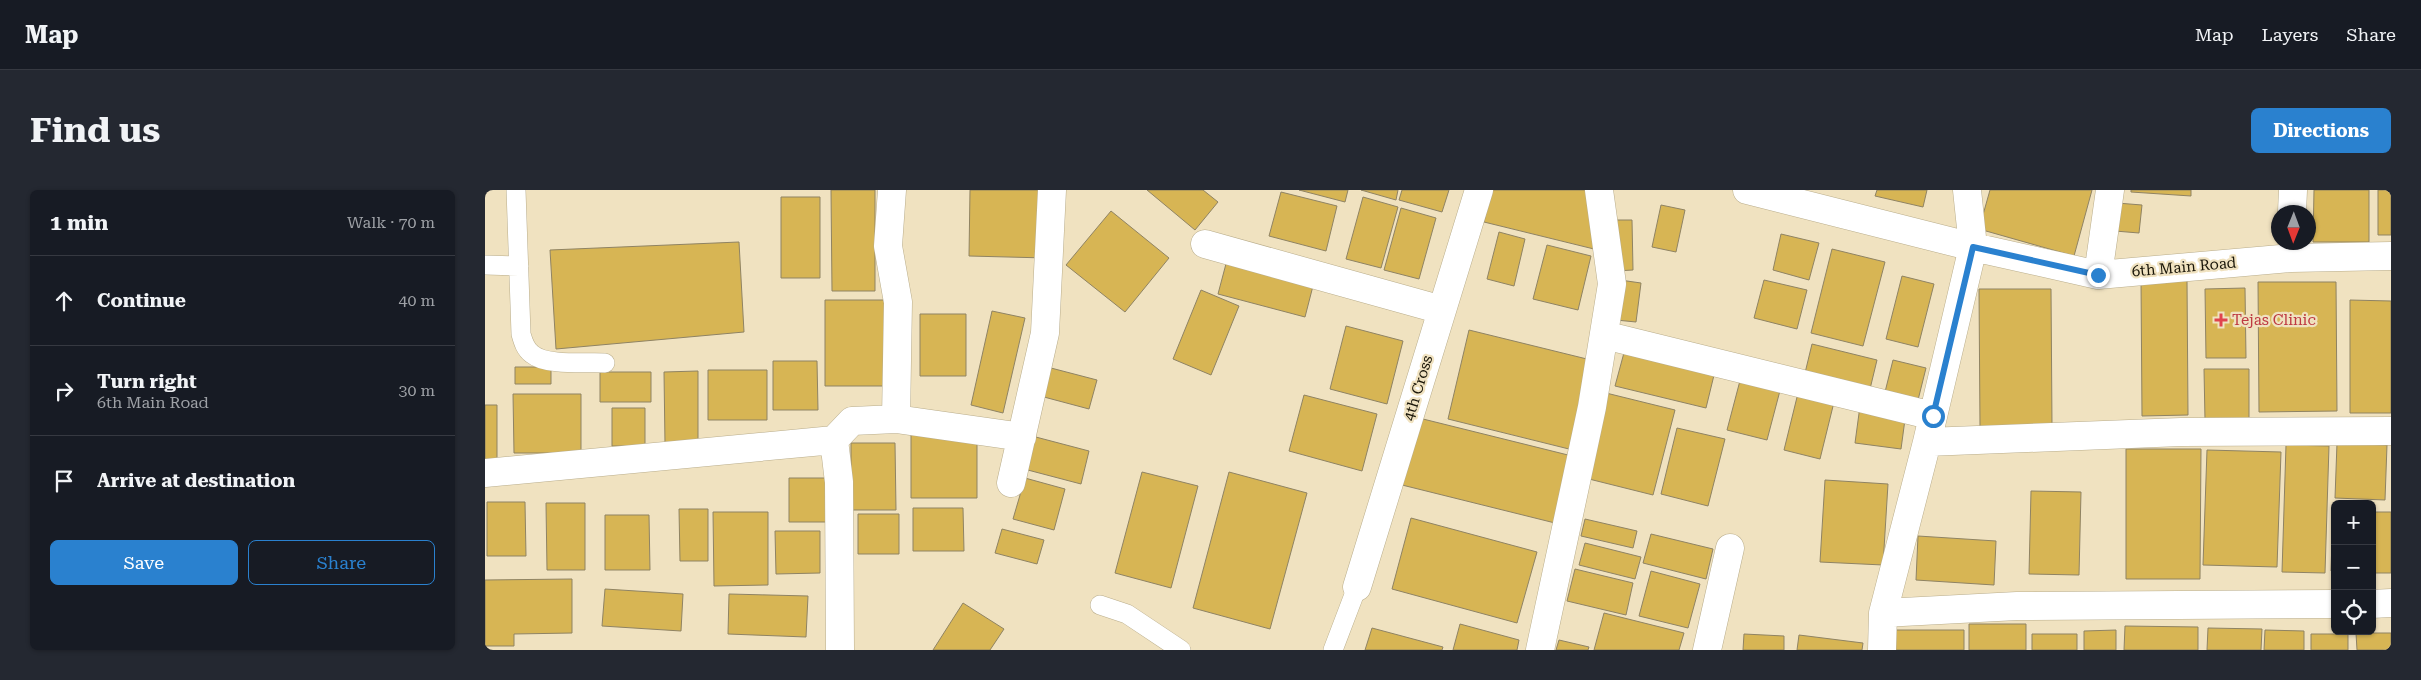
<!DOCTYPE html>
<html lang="en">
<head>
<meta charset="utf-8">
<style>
	:root { --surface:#171b24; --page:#242831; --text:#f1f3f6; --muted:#9ea1a6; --line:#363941; --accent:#2a81cf }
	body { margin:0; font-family:"Roboto Serif",serif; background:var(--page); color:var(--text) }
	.controls { position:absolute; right:15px; bottom:15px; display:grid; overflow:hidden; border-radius:8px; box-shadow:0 1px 4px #0004 }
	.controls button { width:45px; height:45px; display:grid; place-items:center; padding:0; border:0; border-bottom:1px solid var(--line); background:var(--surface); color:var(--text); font:25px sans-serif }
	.compass { position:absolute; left:1786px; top:15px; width:45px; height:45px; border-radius:50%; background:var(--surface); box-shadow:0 1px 4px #0004; rotate:181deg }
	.stop { position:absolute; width:15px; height:15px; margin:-11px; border:4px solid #2a81cf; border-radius:50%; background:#fff }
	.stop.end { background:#2a81cf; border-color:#fff; box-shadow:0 1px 5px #0008 }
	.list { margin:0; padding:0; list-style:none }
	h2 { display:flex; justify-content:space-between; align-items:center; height:65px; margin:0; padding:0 20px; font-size:21px }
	h2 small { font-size:16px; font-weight:400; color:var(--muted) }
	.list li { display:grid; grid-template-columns:32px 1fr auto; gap:15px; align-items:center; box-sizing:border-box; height:90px; padding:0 20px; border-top:1px solid var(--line) }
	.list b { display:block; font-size:19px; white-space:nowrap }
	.list p { margin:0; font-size:16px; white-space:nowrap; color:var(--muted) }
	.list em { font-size:16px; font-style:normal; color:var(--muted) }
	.actions { display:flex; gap:10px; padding:15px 20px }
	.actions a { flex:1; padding:11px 0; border:1px solid var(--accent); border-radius:8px; text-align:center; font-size:18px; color:var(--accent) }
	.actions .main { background:var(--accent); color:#fff }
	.icon { flex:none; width:28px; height:28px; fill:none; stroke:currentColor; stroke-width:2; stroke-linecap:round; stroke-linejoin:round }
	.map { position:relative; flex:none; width:1906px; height:460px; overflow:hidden; border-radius:8px }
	header { display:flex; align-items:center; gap:30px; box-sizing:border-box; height:70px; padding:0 25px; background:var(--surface); border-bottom:1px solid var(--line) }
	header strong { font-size:24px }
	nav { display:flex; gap:28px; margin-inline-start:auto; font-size:18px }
	.intro { display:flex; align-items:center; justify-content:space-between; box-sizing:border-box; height:120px; padding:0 30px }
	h1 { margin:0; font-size:35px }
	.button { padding:12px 22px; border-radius:8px; background:var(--accent); color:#fff; font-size:18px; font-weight:700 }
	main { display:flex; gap:30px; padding:0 30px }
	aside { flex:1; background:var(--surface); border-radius:8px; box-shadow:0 1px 4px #0004 }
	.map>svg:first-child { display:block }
	.building { fill:#d7b554; stroke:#8f8363 }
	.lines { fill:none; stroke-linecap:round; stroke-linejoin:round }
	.lane-casing { stroke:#b9ad8b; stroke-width:20 }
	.street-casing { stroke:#b9ad8b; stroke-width:29 }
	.lane { stroke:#fff; stroke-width:19 }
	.street { stroke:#fff; stroke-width:28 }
	.route { stroke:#2a81cf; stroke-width:6 }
	.health-dot { fill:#e0444e; stroke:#f0e2c0; stroke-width:2 }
	.labels { text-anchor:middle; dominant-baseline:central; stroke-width:4.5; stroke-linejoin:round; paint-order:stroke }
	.street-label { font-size:15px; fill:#181407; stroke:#f0e2c0 }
	.health-label { font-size:15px; fill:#be3a42; stroke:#f0e2c0; text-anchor:start }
</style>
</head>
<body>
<header>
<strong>Map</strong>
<nav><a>Map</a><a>Layers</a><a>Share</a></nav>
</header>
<div class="intro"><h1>Find us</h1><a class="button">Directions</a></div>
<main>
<aside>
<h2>1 min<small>Walk · 70 m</small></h2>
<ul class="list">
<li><svg class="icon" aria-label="ahead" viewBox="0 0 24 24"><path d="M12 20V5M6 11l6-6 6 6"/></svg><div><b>Continue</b></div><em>40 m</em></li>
<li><svg class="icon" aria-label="right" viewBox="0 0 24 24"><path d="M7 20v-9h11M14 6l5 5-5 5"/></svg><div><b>Turn right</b><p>6th Main Road</p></div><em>30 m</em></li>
<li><svg class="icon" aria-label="arrive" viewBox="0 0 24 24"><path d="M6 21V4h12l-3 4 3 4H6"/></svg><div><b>Arrive at destination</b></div></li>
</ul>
<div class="actions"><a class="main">Save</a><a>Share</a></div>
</aside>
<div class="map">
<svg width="1906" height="460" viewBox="0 0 1906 460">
	<rect width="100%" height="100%" fill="#f0e2c0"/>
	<path class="building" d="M346,0H390V101H347Z
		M485,0H562L561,68L484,66Z
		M662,0H718L733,12L710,40Z
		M814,0H863L860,12Z
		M876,0H913L911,10Z
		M917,0H964L957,22L914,10Z
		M1006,0H1110L1113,60L999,32Z
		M1392,0H1442L1438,17L1390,6Z
		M1505,0H1607L1589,66L1494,39Z
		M1646,0H1706V6L1646,2Z
		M1829,0H1884V52H1828Z
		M1893,0H1906V45H1893Z
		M796,2L852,16L841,61L784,46Z
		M296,7H335V88H296Z
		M878,7L913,17L896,78L861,69Z
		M1632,13L1657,15L1654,43L1630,41Z
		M1176,15L1200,20L1191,62L1167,57Z
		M916,18L951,28L934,89L899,80Z
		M626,21L684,68L640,122L581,75Z
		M1130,30H1147L1148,80L1130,81Z
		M1014,42L1040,49L1029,96L1002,89Z
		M1296,44L1334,53L1324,90L1288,80Z
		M254,52L259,142L71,159L65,60Z
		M1062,55L1106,66L1093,120L1048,109Z
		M1347,59L1400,72L1378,156L1326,143Z
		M742,70L829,92L820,127L733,104Z
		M1417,86L1449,94L1433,157L1401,149Z
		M1135,90L1156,93L1151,132L1131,130Z
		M1279,90L1322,100L1312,139L1269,128Z
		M1656,90H1702L1703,225L1657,226Z
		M1773,92H1851L1852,221L1774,222Z
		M1760,98L1761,168H1721L1720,99Z
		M1494,99H1566L1567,236L1495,237Z
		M716,100L754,116L726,185L688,169Z
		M340,110H402L403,196H340Z
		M1865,110L1906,111V223H1865Z
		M507,121L540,128L518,223L486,215Z
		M435,124H481V186H435Z
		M861,136L918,151L902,214L845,199Z
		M984,140L1110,171L1088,260L963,229Z
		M1327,154L1392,170L1385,199L1320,183Z
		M1140,159L1230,181L1221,218L1130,196Z
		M1408,170L1441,178L1432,214L1399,206Z
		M288,171H332L333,220H288Z
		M30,177H66V194H30Z
		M566,178L612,190L604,219L559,207Z
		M1719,179H1764V230H1720Z
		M223,180H282V230H223Z
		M213,181V254H180L179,182Z
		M115,182H166V212H115Z
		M1257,183L1297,193L1282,250L1242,240Z
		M1314,199L1350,208L1335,269L1299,260Z
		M1117,202L1190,220L1168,305L1096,287Z
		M28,204H96V263H29Z
		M819,205L892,224L877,281L804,261Z
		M0,215H12V271H0Z
		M1375,216L1421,222L1416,259L1370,253Z
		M127,218H160V256H127Z
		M930,227L1087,266L1070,333L913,294Z
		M1192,238L1240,249L1223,316L1176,304Z
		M426,242H492V308H426Z
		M547,246L604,261L596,294L539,279Z
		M366,253H410L411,320H366Z
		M1852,253L1902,255L1900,310L1850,308Z
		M1801,255L1844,256L1840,383L1797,382Z
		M1641,259H1716L1715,389H1641Z
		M1722,260L1796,262L1792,377L1718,375Z
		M657,282L713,296L686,398L630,383Z
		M744,282L822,303L785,439L708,418Z
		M304,288H344V332H304Z
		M540,288L580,299L569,340L528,329Z
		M1340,290L1403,294L1398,375L1335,372Z
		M1546,301L1596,302L1594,385L1544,384Z
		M2,312H40L41,366H2Z
		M61,313H100V380H62Z
		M428,318H478L479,361H428Z
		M194,319H223V371H195Z
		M1848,320L1850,321V381H1846Z
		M228,322H283V395L229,396Z
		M1887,322H1906V383H1887Z
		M373,324H414V364H373Z
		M120,325H164L165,380H120Z
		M926,328L1052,362L1032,433L907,399Z
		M1100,329L1152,341L1148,358L1096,346Z
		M517,339L559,350L552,374L510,363Z
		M290,341H335V383L291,384Z
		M1166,344L1228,359L1221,389L1158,373Z
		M1433,346L1511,351L1509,395L1431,390Z
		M1100,353L1156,367L1150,389L1094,375Z
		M1090,379L1148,393L1141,425L1082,411Z
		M1166,381L1215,394L1203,438L1154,426Z
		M87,389V443L29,444V456H0V390Z
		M120,399L198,404L196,441L117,436Z
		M244,404L323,406L321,447L243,444Z
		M478,413L519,439L505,460H448Z
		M1119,423L1199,443L1194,460H1109Z
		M975,434L1034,450L1032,460H968Z
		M1484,434H1541V460H1484Z
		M1640,436L1713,437V460H1639Z
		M887,438L958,457L957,460H880Z
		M1723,438L1777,439L1776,460H1722Z
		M1403,440H1479V460H1404Z
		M1631,440V460H1599V441Z
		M1780,440L1819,441V460H1779Z
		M1871,443H1906V460H1872Z
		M1259,444L1299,446V460H1258Z
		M1547,444H1592V460H1547Z
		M1826,444H1863V460H1826Z
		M1314,445L1378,453L1377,460H1312Z
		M1074,450L1104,457L1103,460H1071Z"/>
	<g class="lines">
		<g class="lane-casing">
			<path id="lane" d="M31,0L36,144C38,151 40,159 47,164C61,176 101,172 120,173
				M0,75L34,76
				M615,415L642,424L696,460
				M848,460L872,397"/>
		</g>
		<g class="street-casing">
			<path id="street" d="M1262,0L1488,57L1613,85L1806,68L1906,66
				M1807,22L1808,0
				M720,54L957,120
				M1613,85L1625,0
				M1119,145L1448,226
				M411,229L537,247
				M1442,252L1696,242L1906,241
				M0,283L349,250
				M526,293L560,143L567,0
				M872,397L994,0
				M1887,414L1906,413
				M1398,423L1532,416L1850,414
				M355,460L354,292L349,250L367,231L411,229L413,112L403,56L407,0
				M1055,460L1107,217L1127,94L1114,0
				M1222,460L1245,358
				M1397,460L1398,423L1442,252L1488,57L1482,0"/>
		</g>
		<use href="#lane" class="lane"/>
		<use href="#street" class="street"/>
	</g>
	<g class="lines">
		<path class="route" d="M1448,226L1488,57L1613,85"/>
	</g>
	<path class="health-dot" d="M1733.5 122.5h5v5h5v5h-5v5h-5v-5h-5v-5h5z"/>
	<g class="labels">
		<g class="street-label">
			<text transform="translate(1699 77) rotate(-5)">6th Main Road</text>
			<text transform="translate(933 198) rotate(-73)">4th Cross</text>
		</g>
		<g class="health-label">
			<text x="1747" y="130">Tejas Clinic</text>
		</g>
	</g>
</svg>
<div class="controls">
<button>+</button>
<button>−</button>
<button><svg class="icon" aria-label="locate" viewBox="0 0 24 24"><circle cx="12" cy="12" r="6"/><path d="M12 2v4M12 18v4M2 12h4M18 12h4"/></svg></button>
</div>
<svg class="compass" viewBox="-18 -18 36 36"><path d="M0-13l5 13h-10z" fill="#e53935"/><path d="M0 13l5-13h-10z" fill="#9ea1a6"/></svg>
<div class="stop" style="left:1448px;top:226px"></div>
<div class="stop end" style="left:1613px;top:85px"></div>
</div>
</main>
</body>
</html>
